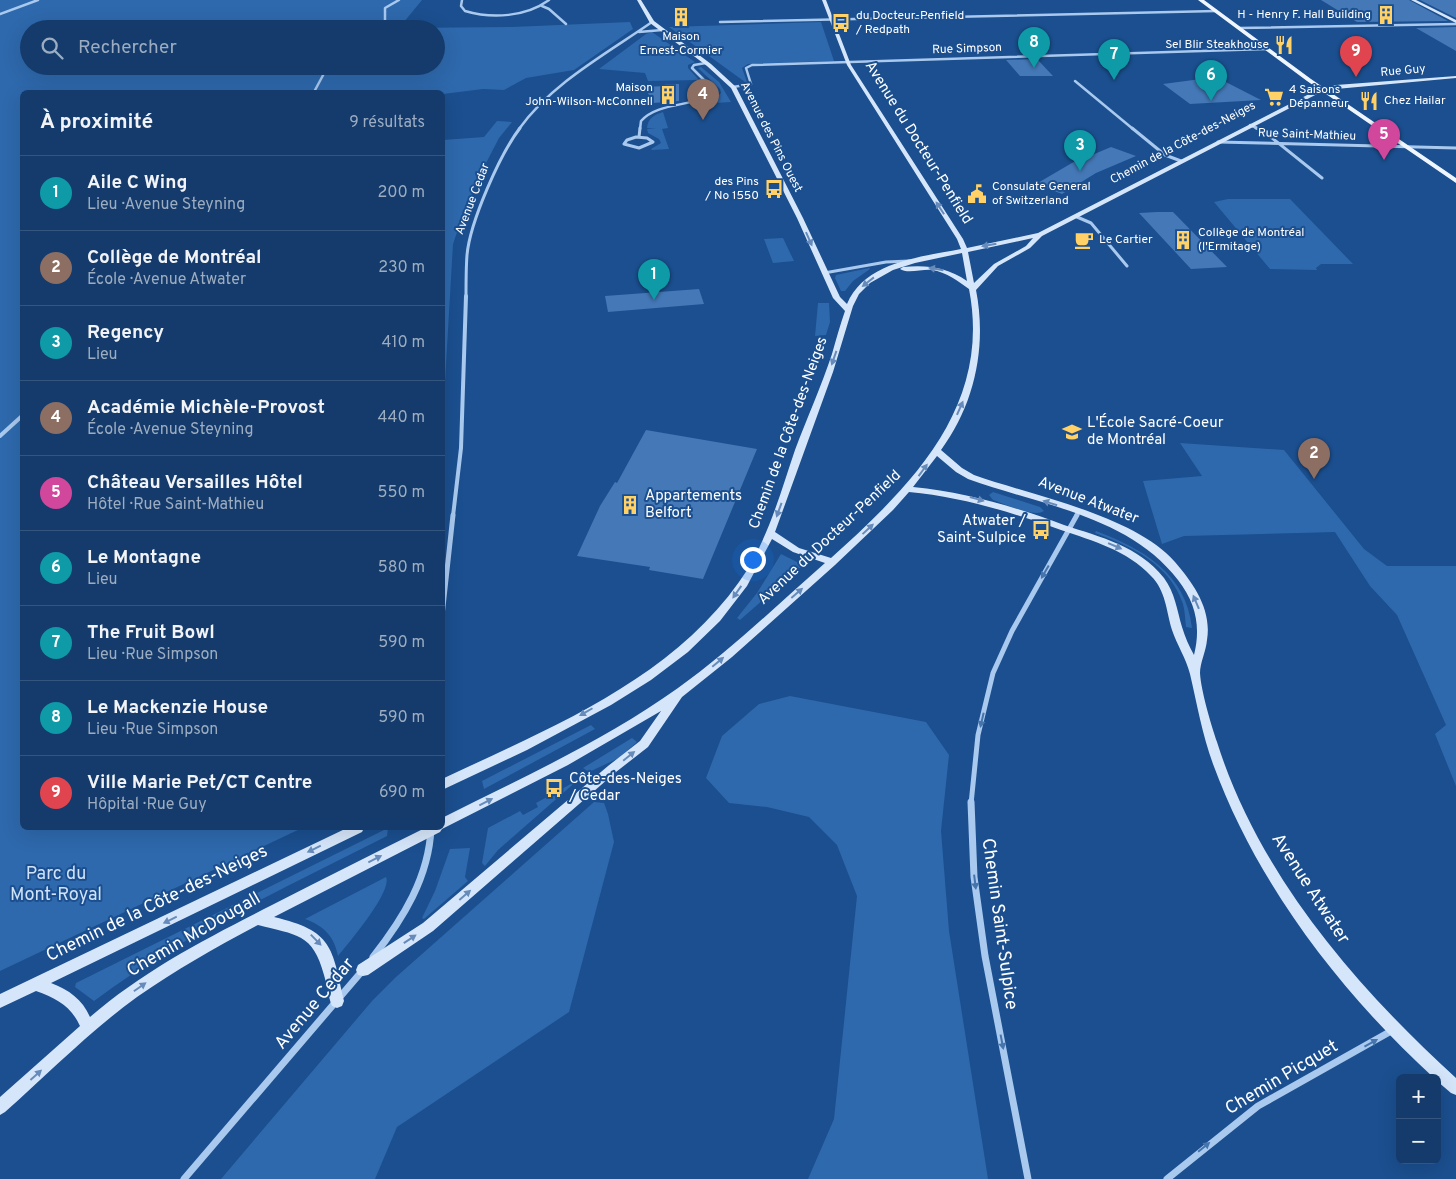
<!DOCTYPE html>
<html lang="fr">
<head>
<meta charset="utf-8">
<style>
	:root { --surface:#143b6b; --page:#214673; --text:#f1f3f6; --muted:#9dadc1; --line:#33557e; --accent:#8abfa5 }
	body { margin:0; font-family:Overpass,sans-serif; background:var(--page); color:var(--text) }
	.controls { position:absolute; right:15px; bottom:15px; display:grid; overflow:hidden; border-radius:8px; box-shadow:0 5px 20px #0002 }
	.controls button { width:45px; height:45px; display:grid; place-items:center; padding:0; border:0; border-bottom:1px solid var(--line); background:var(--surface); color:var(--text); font:25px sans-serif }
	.you { position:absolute; left:752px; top:559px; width:18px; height:18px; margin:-12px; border:4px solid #fff; border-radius:50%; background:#1a73e8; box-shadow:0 0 0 8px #1a73e833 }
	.badge { display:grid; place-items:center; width:32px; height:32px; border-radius:50%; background:var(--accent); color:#fff; font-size:16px; font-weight:700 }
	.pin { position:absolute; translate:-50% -41px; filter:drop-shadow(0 1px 2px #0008) }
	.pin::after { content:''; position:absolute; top:26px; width:18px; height:15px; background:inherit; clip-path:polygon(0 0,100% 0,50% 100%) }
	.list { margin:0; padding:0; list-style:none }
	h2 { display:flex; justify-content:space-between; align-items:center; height:65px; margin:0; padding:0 20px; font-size:21px }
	h2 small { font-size:16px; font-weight:400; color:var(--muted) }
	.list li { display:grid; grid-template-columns:32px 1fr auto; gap:15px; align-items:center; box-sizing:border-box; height:75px; padding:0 20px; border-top:1px solid var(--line) }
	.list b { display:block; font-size:19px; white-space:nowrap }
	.list p { margin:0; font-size:16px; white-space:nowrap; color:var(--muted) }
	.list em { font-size:16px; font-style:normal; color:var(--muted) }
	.icon { flex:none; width:28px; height:28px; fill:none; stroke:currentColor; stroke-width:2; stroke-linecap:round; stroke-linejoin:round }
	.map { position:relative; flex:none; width:1456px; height:1179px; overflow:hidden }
	.search { position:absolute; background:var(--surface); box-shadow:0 5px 20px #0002; left:20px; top:20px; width:425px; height:55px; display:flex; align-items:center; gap:12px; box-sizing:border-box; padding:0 18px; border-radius:28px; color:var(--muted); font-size:19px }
	.panel { position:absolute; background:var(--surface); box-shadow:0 5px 20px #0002; left:20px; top:90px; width:425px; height:740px; border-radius:8px }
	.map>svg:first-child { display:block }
	.green { fill:#2e69ad; fill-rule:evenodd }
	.building { fill:#4478b7 }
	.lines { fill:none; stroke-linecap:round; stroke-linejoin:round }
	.street-far4 { stroke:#a9c9ee; stroke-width:2.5 }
	.street-far3 { stroke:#a9c9ee; stroke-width:3 }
	.street-far2 { stroke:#a9c9ee; stroke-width:4 }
	.street-far1 { stroke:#a9c9ee; stroke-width:5 }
	.street { stroke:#a9c9ee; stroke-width:7 }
	.secondary { fill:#d6e6fa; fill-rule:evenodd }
	.primary { fill:#f0f6ff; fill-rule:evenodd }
	.oneway { fill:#668bba }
	.oneway2 { fill:#4674ac }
	.labels { text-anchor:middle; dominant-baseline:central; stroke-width:4; stroke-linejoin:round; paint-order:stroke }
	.far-poi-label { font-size:12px; fill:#fff; stroke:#1b4f8f; text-anchor:start }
	.far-street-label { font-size:12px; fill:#fff; stroke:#1b4f8f }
	.street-label { font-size:15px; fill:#fff; stroke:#1b4f8f }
	.poi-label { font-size:15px; fill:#fff; stroke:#1b4f8f; text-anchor:start }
	.near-park-label { font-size:18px; fill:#cfe3fa; stroke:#1b4f8f }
	.near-street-label { font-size:18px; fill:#fff; stroke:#1b4f8f }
</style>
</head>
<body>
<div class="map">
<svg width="1456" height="1179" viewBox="0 0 1456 1179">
	<rect width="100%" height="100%" fill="#1b4f8f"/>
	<path class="green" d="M0,0H422L399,28L512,27L630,22L633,29L574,70L526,78L504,90L483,89L443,94L22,92V828H302L0,971ZM29,29H436V66H29Z
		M821,22L834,61L748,64L742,68L747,82H745L669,27Z
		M652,32L695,62L688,65V68L699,80L648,81L645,73L599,69L646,34Z
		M701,67L719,82L731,102L700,104L716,98L721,93L720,89L698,68Z
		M663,112L668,128L662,129L669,149L652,150L651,149L661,143L659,139L648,133L647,129H656L647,128C648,118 654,115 663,112Z
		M497,121L512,122L499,138L483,169L463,215L453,244L443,416V140L484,137Z
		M1228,199H1290L1353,264H1321L1316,268L1317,270L1270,269L1214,202Z
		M783,238L794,261L773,263L764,239Z
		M869,268L870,269L853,281L845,291H841L835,278L836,275Z
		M818,303H829L830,322L826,335L815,336Z
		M1180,443L1284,450L1364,549L1387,566H1456V786L1435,734L1446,725L1397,615L1370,586L1335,532L1184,536L1162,544L1143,481L1202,476Z
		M993,492L1040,507L1044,511C1034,518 1005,504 993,500L989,495Z
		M1096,531C1143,549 1186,573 1192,628L1186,627C1185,619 1185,611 1183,604C1170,564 1131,546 1095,533Z
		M781,554L803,565L740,620L737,618L757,593Z
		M790,696L926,722L949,755L941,831L949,931L988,1179H808L834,1119L857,896L837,845L809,817L767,807L729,803L706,778L722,736L759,704Z
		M591,725L595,729L484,789L482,781Z
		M632,738L637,742L619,758L589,772L583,768Z
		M578,780L498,850L485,866L482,863L488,828L520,811L523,815L538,807L536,803Z
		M594,802L604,803L608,814L614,842L569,1012L397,1127L375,1179H221L372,1001L396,977Z
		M388,828L387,836C287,887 185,933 94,1001L75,987L76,983Z
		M470,848L465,877L468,881L424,919L422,918L435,891L450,849Z
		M386,877C393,891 348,944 338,956C334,936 324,926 305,919Z"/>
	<path class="building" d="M1321,0H1409L1448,21L1357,22Z
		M1420,0H1456V18Z
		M1456,27V51L1416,28Z
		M1037,59L1053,76H1020L1006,60Z
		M1216,77L1261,100L1190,104L1163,84Z
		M665,84H679V101L653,103L645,87L665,86Z
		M1111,147L1136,156L1096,173L1062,194L1036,184L1077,160H1080Z
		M1157,212H1173L1227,267L1191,269L1139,213Z
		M699,289L704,304L608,312L605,296Z
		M646,430L757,449L703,579L649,570L650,567L577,556L600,506L615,482L617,483Z"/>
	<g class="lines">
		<path class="street-far4" d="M462,0L461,6L465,11C492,19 526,17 549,0
			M542,6L549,9L566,24
			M0,14L38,0
			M720,22L1216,11
			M1239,28L1456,24
			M380,29L385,21V8L399,0
			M639,32L662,30
			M1075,81L1133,129
			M733,87L751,84L746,68L752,65L1267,49
			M314,92L328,66
			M1250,125L1259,129
			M519,129C552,83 606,54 652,22
			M640,129L641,121C658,102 692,107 713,94L712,88L692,68L694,65L706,63"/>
		<path class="street-far3" d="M1132,128L1165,155L1181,161
			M1256,128L1262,130L1322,178
			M636,137L647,138L653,142L639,148L624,144L627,140Z
			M639,137L640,128
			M1218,142L1456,148
			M1077,217L1091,223L1127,266
			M824,273L886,262L909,261
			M466,297C466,283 466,268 467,255C470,222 500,154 520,128"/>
		<path class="street-far2" d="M0,436L22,416
			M453,516L461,448L466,296
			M1076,516L1078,513"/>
		<path class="street-far1" d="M442,616L453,515
			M971,804L978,735L993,673L1012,631L1077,515"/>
		<path class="street" d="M971,802L974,877L985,956L1028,1179
			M373,957C403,919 429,877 431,828
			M184,1179L363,970
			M1167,1179L1258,1106L1393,1030"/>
		<path class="secondary" d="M637,0H641L654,21L711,64L736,87L803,218L840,297L847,304C865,261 922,257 961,249L957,239L847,65L822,0H826L851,65L963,239L967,248L1038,233L1317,90L1336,85L1456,76V78L1336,89L1321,92L1042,236L1030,248L998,266L976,290C987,346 975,404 941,450L962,468L974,475C1033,496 1134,515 1175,562C1194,584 1212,610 1207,640C1206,651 1200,663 1200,673C1201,691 1211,724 1217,742C1258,873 1356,987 1456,1078V1095L1451,1093L1437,1081V1078H1434C1340,992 1257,884 1213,764C1202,734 1197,704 1190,674C1186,658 1177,645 1172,630C1166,610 1166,591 1151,576C1127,550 1093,541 1061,530C1011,512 962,497 909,492L893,510L835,565L732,657L682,697L648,747L616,772L433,931L368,975L363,976L358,975L356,970L358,965L423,923L608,766L640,741L661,711L568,765L442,829L440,832L274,917C333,931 332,947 344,1001L342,1006L337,1008L332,1006C328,996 327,985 324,975C313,933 296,935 258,925C216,947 176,970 137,997C90,1031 48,1074 5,1112L0,1115V1097L80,1026C71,1006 56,998 36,991L0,1008V994L347,828H364L362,832L51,983C69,990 82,999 90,1017C144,970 209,937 272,905C323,879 374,853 425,828H442V818C522,778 605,740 678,688C730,651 777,605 825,563L793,552L772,539L747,586L720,621L688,652L651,680L611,705L527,750L442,790V779C548,729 669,681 739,582C767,543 780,494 795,450C807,418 821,387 832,354C836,340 840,325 845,311L833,298L797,218L731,88L707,66L650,23ZM1033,238L1026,246L994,264L974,283L968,252ZM962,253L967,281C946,267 928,265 903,267L900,269C907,274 922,269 932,270C946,272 958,281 969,289C992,407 911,486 831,558L799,548L775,532L833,372L853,306L859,294L870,283L893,270L915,263ZM937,456L956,472L968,479C1040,505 1129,516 1178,580C1196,603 1201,627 1194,655C1189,646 1185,637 1182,627C1177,610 1175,593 1164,578C1139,546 1100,537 1064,525C1015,507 966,492 913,487Z
			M1411,0H1416L1456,20V23Z"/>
		<path class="primary" d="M1198,0H1204L1311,79L1456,178V183L1307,81Z"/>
	</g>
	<defs><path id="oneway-solid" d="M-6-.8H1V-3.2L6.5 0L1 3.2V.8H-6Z" transform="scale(1.25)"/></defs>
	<g class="oneway">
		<use href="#oneway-solid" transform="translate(940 208) rotate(-123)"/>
		<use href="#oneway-solid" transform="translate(809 239) rotate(66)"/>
		<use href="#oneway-solid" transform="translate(989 245) rotate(170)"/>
		<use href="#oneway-solid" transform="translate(936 269) rotate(-171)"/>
		<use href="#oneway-solid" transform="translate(868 282) rotate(142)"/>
		<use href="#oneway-solid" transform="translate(834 358) rotate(109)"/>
		<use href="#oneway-solid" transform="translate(960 408) rotate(-66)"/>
		<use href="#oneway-solid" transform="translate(923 470) rotate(-54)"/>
		<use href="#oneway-solid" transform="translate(977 499) rotate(16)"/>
		<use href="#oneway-solid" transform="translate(1050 503) rotate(-162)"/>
		<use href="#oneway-solid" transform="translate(779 510) rotate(110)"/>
		<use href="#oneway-solid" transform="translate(868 529) rotate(-43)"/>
		<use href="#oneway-solid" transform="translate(1115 546) rotate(23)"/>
		<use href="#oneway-solid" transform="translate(737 592) rotate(125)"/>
		<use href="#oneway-solid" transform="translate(797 593) rotate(-41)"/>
		<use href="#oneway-solid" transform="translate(1196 602) rotate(-113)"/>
		<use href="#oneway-solid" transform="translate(718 662) rotate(-40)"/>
		<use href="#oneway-solid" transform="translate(586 712) rotate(150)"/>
		<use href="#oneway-solid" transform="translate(629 756) rotate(-39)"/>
		<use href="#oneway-solid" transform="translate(486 802) rotate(-27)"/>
		<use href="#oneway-solid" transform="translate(314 849) rotate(154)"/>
		<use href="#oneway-solid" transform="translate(375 859) rotate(-27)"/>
		<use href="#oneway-solid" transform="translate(465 895) rotate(-41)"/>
		<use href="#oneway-solid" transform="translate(170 920) rotate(154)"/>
		<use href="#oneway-solid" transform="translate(410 939) rotate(-34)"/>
		<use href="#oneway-solid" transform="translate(316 940) rotate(46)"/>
		<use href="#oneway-solid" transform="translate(140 987) rotate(-35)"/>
		<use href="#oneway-solid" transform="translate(36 1075) rotate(-42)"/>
	</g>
	<g class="oneway2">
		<use href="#oneway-solid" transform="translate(1045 572) rotate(120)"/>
		<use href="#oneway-solid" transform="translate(982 720) rotate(103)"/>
		<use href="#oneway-solid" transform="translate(975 882) rotate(83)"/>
		<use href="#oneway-solid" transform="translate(1002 1042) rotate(79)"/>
		<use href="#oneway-solid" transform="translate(1371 1043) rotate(-29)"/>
		<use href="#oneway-solid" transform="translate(1204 1147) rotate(-39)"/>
	</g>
	<defs>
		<g id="building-bare" transform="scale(1.5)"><path d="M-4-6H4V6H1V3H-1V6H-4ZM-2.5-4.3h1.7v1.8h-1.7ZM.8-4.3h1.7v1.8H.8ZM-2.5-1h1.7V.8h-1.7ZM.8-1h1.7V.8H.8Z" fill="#ffd166" stroke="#1b4f8f" stroke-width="2.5" paint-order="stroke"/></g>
		<g id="bus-bare" transform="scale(1.5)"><path d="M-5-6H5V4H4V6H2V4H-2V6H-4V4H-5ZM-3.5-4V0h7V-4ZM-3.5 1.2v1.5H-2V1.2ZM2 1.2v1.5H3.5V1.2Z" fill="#ffd166" stroke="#1b4f8f" stroke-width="2.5" paint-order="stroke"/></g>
		<g id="restaurant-bare" transform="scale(1.5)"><path d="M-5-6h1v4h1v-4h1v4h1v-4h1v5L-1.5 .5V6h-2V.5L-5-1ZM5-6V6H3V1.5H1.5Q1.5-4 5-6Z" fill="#ffd166" stroke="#1b4f8f" stroke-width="2.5" paint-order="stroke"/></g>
		<g id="supermarket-bare" transform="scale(1.5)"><path d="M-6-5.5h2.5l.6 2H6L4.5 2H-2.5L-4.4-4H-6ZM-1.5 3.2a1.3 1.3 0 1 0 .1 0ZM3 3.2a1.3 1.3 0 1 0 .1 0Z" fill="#ffd166" stroke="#1b4f8f" stroke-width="2.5" paint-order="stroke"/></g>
		<g id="civic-bare" transform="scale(1.5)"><path d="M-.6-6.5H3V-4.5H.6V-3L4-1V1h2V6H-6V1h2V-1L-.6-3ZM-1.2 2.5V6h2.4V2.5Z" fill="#ffd166" stroke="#1b4f8f" stroke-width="2.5" paint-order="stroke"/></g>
		<g id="cafe-bare" transform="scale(1.5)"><path d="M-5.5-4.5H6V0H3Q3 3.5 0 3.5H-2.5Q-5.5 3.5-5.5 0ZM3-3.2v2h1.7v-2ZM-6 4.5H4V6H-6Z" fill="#ffd166" stroke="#1b4f8f" stroke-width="2.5" paint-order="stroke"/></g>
		<g id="school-bare" transform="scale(1.5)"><path d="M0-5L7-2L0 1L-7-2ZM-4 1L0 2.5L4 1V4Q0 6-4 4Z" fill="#ffd166" stroke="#1b4f8f" stroke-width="2.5" paint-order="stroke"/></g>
	</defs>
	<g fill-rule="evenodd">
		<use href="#building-bare" x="1386" y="15"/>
		<use href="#building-bare" x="681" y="17"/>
		<use href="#bus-bare" x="841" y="23"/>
		<use href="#restaurant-bare" x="1284" y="45"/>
		<use href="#building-bare" x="668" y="95"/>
		<use href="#supermarket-bare" x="1274" y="97"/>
		<use href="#restaurant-bare" x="1369" y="101"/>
		<use href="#bus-bare" x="774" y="189"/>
		<use href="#civic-bare" x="977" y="194"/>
		<use href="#cafe-bare" x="1084" y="240"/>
		<use href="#building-bare" x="1183" y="240"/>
		<use href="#school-bare" x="1072" y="432"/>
		<use href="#building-bare" x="630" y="505"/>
		<use href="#bus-bare" x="1041" y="530"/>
		<use href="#bus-bare" x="554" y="788"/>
	</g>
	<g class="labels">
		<g class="far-poi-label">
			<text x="1371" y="15" text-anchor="end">H - Henry F. Hall Building</text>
			<text x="856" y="16">du Docteur-Penfield<tspan x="856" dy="14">/ Redpath</tspan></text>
			<text x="681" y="37" text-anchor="middle">Maison<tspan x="681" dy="14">Ernest-Cormier</tspan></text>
			<text x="1269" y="45" text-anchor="end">Sel Blir Steakhouse</text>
			<text x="653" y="88" text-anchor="end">Maison<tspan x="653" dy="14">John-Wilson-McConnell</tspan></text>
			<text x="1289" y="90">4 Saisons<tspan x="1289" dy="14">Dépanneur</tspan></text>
			<text x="1384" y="101">Chez Hailar</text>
			<text x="759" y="182" text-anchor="end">des Pins<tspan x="759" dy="14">/ No 1550</tspan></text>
			<text x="992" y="187">Consulate General<tspan x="992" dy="14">of Switzerland</tspan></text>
			<text x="1198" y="233">Collège de Montréal<tspan x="1198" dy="14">(l'Ermitage)</tspan></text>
			<text x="1099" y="240">Le Cartier</text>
		</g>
		<g class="far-street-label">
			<text transform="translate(967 49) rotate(-2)">Rue Simpson</text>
			<text transform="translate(1403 71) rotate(-5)">Rue Guy</text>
			<text transform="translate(1307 135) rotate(2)">Rue Saint-Mathieu</text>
			<text transform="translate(771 137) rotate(63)">Avenue des Pins Ouest</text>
			<text transform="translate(1183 143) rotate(-28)">Chemin de la Côte-des-Neiges</text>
			<text transform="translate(473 199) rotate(-69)">Avenue Cedar</text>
		</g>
		<g class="street-label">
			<text transform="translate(918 143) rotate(58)">Avenue du Docteur-Penfield</text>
			<text transform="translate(789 433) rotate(-70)">Chemin de la Côte-des-Neiges</text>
			<text transform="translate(1088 501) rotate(21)">Avenue Atwater</text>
			<text transform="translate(830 538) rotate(-43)">Avenue du Docteur-Penfield</text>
		</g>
		<g class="poi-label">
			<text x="1087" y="423">L'École Sacré-Coeur<tspan x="1087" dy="17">de Montréal</tspan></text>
			<text x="645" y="496">Appartements<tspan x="645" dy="17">Belfort</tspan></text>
			<text x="1026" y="521" text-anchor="end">Atwater /<tspan x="1026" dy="17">Saint-Sulpice</tspan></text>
			<text x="569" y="779">Côte-des-Neiges<tspan x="569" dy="17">/ Cedar</tspan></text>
		</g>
		<g class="near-park-label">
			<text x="56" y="874">Parc du<tspan x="56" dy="21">Mont-Royal</tspan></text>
		</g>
		<g class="near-street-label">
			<text transform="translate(1310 889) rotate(57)">Avenue Atwater</text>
			<text transform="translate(157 904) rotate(-26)">Chemin de la Côte-des-Neiges</text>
			<text transform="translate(999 924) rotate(82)">Chemin Saint-Sulpice</text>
			<text transform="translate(194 935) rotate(-30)">Chemin McDougall</text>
			<text transform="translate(315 1004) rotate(-50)">Avenue Cedar</text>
			<text transform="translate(1282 1078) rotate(-31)">Chemin Picquet</text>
		</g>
	</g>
</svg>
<div class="controls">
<button>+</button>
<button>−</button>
</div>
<div class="you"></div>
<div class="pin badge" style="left:654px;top:300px;background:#0f9aa8">1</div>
<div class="pin badge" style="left:1314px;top:479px;background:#8d6e63">2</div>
<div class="pin badge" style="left:1080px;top:171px;background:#0f9aa8">3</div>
<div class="pin badge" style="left:703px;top:120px;background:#8d6e63">4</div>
<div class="pin badge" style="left:1384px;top:160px;background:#d1479c">5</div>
<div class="pin badge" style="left:1211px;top:101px;background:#0f9aa8">6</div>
<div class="pin badge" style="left:1114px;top:80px;background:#0f9aa8">7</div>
<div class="pin badge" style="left:1034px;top:68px;background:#0f9aa8">8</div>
<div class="pin badge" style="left:1356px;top:77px;background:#e0444e">9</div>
<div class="search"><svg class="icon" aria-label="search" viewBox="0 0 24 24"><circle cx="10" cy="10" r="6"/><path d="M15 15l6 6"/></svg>Rechercher</div>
<section class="panel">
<h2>À proximité<small>9 résultats</small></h2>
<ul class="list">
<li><span class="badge" style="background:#0f9aa8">1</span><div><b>Aile C Wing</b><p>Lieu · Avenue Steyning</p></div><em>200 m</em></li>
<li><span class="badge" style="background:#8d6e63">2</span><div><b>Collège de Montréal</b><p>École · Avenue Atwater</p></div><em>230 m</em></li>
<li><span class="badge" style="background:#0f9aa8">3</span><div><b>Regency</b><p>Lieu</p></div><em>410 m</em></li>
<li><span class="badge" style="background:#8d6e63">4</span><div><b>Académie Michèle-Provost</b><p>École · Avenue Steyning</p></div><em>440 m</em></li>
<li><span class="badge" style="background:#d1479c">5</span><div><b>Château Versailles Hôtel</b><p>Hôtel · Rue Saint-Mathieu</p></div><em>550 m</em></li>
<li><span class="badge" style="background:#0f9aa8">6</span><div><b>Le Montagne</b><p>Lieu</p></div><em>580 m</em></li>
<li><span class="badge" style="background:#0f9aa8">7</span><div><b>The Fruit Bowl</b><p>Lieu · Rue Simpson</p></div><em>590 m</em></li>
<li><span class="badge" style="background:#0f9aa8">8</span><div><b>Le Mackenzie House</b><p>Lieu · Rue Simpson</p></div><em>590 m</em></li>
<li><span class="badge" style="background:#e0444e">9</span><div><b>Ville Marie Pet/CT Centre</b><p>Hôpital · Rue Guy</p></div><em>690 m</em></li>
</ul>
</section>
</div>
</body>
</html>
